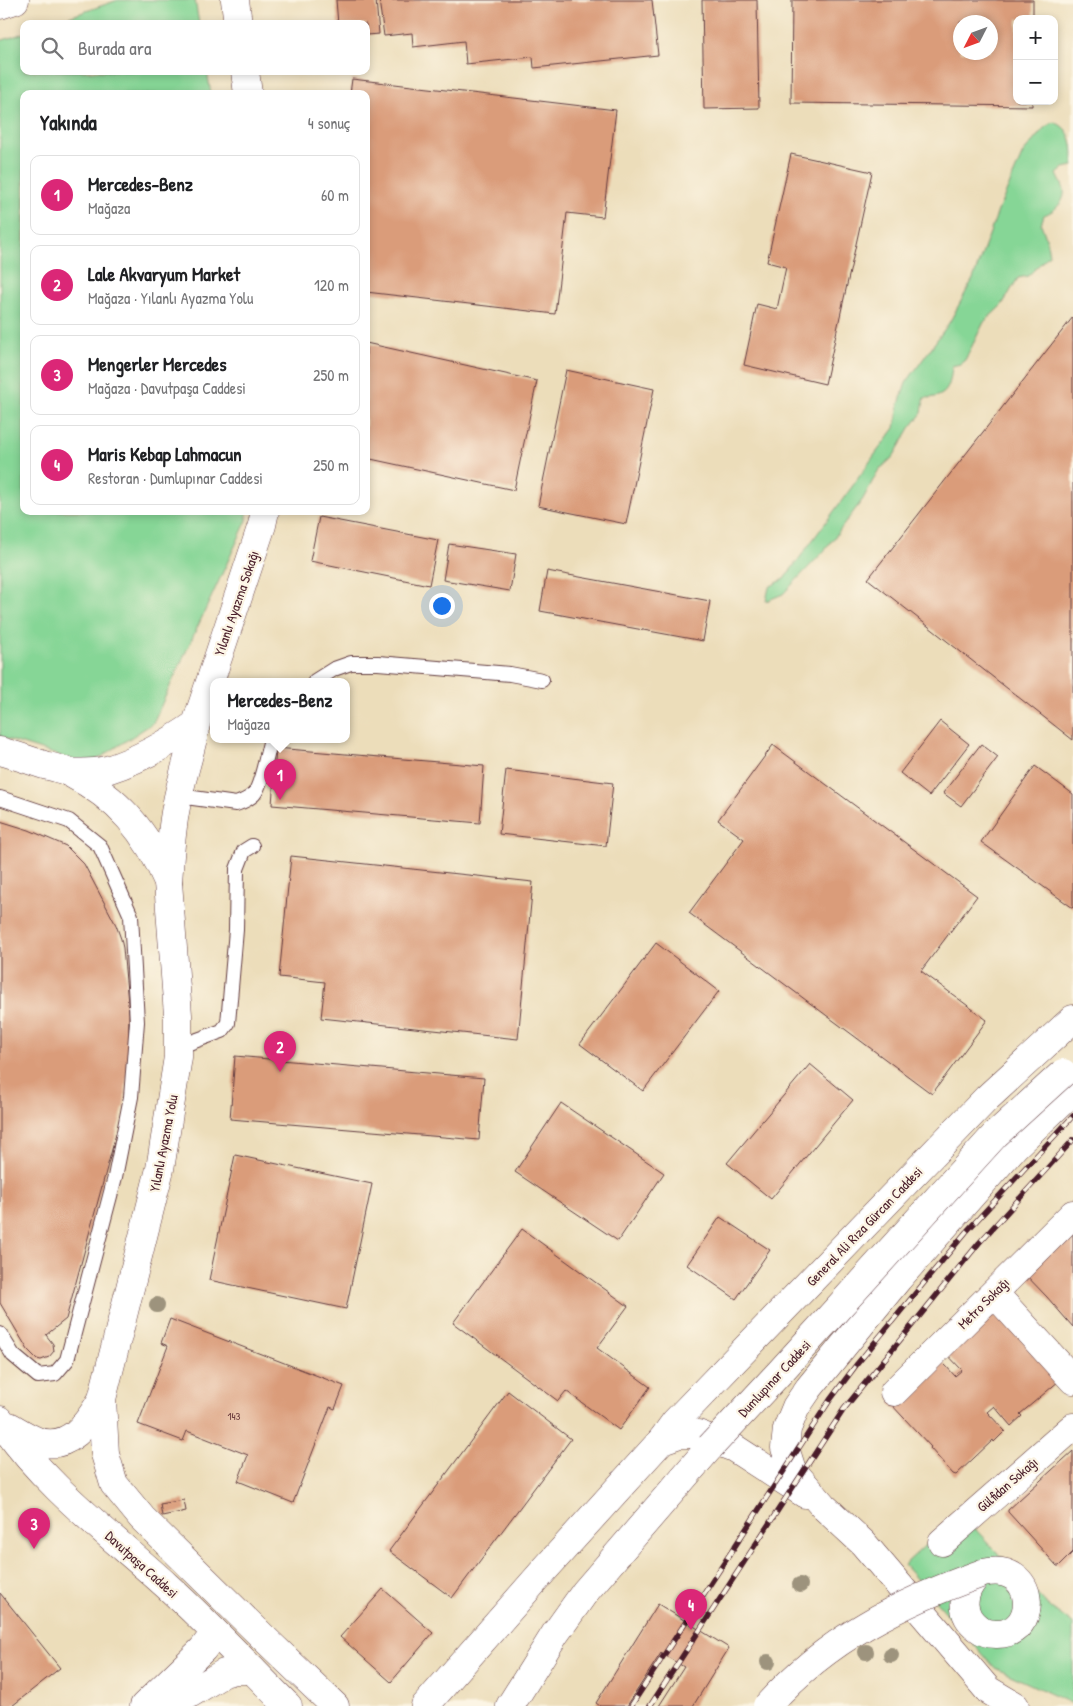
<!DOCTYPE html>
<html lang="tr">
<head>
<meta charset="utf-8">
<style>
	:root { --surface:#fff; --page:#f6f6f6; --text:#202124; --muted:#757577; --line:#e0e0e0; --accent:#db2777 }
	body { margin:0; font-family:"Patrick Hand",sans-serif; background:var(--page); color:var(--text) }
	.controls { position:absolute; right:15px; top:15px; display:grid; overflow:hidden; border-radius:10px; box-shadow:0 2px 8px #0003 }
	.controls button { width:45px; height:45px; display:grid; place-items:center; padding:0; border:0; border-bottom:1px solid var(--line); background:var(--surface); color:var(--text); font:25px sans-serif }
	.compass { position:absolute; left:953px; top:15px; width:45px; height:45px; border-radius:50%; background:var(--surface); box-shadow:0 2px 8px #0003; rotate:228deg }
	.you { position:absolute; left:441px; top:605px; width:18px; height:18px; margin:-12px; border:4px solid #fff; border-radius:50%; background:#1a73e8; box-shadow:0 0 0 8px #1a73e833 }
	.badge { display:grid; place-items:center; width:32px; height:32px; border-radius:50%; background:var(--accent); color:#fff; font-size:16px; font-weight:700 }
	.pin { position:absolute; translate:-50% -41px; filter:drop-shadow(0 1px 2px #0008) }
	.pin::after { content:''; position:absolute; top:26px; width:18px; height:15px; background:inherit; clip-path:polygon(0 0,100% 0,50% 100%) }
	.popup { position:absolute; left:210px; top:678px; width:140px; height:65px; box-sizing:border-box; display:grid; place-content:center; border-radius:10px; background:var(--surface); filter:drop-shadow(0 1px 4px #0005); font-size:16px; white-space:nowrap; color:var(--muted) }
	.popup b { font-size:19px; color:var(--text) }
	.popup::after { content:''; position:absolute; left:50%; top:100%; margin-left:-10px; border:10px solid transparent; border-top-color:var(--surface) }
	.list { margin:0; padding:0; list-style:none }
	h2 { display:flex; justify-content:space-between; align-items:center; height:65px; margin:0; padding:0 20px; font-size:21px }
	h2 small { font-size:16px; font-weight:400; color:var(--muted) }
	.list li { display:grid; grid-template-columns:32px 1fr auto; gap:15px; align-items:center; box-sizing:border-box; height:80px; margin:0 10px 10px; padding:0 10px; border:1px solid var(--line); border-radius:10px }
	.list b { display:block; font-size:19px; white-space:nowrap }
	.list p { margin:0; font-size:16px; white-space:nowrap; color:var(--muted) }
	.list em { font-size:16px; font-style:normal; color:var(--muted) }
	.icon { flex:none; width:28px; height:28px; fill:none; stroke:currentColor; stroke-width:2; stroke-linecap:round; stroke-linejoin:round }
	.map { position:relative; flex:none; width:1073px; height:1706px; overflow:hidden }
	.search { position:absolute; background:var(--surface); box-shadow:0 2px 8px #0003; left:20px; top:20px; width:350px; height:55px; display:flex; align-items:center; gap:12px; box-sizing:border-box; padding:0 18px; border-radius:10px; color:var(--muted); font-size:19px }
	.panel { position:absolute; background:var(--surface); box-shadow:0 2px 8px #0003; left:20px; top:90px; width:350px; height:425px; border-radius:10px }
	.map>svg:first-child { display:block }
	.green { fill:#86d696; stroke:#687a60 }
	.building { fill:#da9c7a; fill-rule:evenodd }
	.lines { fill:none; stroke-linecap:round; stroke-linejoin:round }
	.lane-casing { stroke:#623c40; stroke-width:16 }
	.street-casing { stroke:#623c40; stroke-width:29 }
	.secondary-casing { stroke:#623c40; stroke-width:29 }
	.primary-casing { stroke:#623c40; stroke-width:29 }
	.lane { stroke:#fff; stroke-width:14 }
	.street { stroke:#fff; stroke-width:28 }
	.secondary { stroke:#fff; stroke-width:28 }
	.primary { stroke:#fff; stroke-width:28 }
	.rail-casing { stroke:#4a1f2b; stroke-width:5.5 }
	.rail { stroke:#fcf5e5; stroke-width:4; stroke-dasharray:11; stroke-linecap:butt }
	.street-bridge-casing { stroke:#623c40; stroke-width:29; stroke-linecap:butt }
	.primary-bridge-casing { stroke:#623c40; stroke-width:29; stroke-linecap:butt }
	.street-bridge { stroke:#fff; stroke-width:28 }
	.primary-bridge { stroke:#fff; stroke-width:28 }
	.tree { fill:#9d937d }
	.labels { text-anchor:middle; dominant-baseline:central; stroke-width:4.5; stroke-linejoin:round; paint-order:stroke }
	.number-label { font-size:11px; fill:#6e3e3f }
	.street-label { font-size:14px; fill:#4a1f2b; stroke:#fcf5e5 }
</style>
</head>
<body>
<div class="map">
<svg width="1073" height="1706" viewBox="0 0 1073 1706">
	<rect width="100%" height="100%" fill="#fcf5e5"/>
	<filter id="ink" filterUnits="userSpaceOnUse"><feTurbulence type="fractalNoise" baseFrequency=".02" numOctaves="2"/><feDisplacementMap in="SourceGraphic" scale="10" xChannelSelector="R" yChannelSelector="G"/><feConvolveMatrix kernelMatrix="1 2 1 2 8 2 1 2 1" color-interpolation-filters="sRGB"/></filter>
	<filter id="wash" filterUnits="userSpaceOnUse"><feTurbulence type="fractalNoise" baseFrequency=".0096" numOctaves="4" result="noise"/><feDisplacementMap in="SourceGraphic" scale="20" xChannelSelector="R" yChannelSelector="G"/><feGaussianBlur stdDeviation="1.12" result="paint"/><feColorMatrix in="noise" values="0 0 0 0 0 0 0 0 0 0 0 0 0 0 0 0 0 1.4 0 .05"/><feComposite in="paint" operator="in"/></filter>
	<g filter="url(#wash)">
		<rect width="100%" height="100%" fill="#ecddba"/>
		<path class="green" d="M118,0H195L199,24H49Z
			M24,33V71H207L211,94H24V511H247V520L153,723L89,765L0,737V41Z
			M1054,122C1073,129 1073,146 1073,166L1064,168L1057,174C1059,179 1063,185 1064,190C1066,202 1053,212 1044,215L1041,224L1046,238L1049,255L1028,276L1018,278L1002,305L984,322L965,360L960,364L952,366C950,387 948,398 924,398L922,413L910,428L893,457L878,471L863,499L825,550L783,594L766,601L769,587L784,579L854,484L876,453L895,428L899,404L906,383L949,323L973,279L998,211L1023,153L1045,127Z
			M960,1513L1046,1604L1073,1624V1704L995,1668L904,1565Z"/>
		<g id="blocks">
			<path class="building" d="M336,0H376L379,34L366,35V24H338Z
				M379,0H652L658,55L534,68L533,57L466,64L464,41L413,47L412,33L384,36Z
				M702,0H757L759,108L704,109Z
				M792,0H1033V19H1017V101H1032V106L791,103ZM960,22H990V52H960Z
				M352,79L616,110L603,217L567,213L555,314L366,292V94H350Z
				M791,154L872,172L825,384L744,365L757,304L777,309L786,267L767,262Z
				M1073,317V740L868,579Z
				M366,343L537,381L514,490L366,458Z
				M566,370L654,389L626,524L538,506Z
				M319,517L438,540L429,585L310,561Z
				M449,544L516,554L510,591L443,580Z
				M547,571L710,601L703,641L540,611Z
				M940,721L969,744L929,796L900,773Z
				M981,744L998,757L961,806L943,793Z
				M773,745L977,896L921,971L987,1020L932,1094L689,913L744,839L718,820Z
				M276,748L484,766L480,823L272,805Z
				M1035,766L1073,794V908L981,842Z
				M506,770L613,783L606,846L499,834Z
				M0,821L29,830L66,846L84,864L116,925L121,939L123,948L129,1014L128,1064L124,1105L66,1319L46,1335L53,1344L54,1351L49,1357L41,1360L37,1359L28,1350L0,1303Z
				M291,856L533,882L518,1039L321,1018L325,982L279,977Z
				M656,943L719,991L643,1091L580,1044Z
				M235,1056L484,1078L479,1140L230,1119Z
				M810,1064L853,1100L771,1199L727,1163Z
				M561,1103L664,1173L618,1241L515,1172Z
				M235,1155L372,1184L346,1309L209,1280Z
				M720,1217L770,1250L736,1299L687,1265Z
				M1073,1225V1327L1047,1297L1023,1272Z
				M522,1229L628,1306L597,1348L650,1387L619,1430L566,1391L558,1401L453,1323Z
				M993,1307L1059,1381L1020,1414L1022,1416L1011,1426L994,1406L987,1412L1005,1431L994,1442L993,1440L956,1475L953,1474L930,1448L931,1447L890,1403L936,1355L955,1376L962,1370L943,1350Z
				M170,1319L344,1386L335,1409L330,1407L293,1503L238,1481L248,1455L187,1431L183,1441L138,1424L168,1346L161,1343Z
				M508,1391L571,1439L452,1598L389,1551Z
				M1073,1451V1552L1059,1566H1057L1008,1512V1510Z
				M184,1500L186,1511L162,1516L160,1504Z
				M383,1589L433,1633L391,1682L340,1637Z
				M0,1593L60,1668L12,1706H0Z
				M658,1604L729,1648L693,1706H659L684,1667L661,1653L627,1706H600L596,1703Z"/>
		</g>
	</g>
	<g filter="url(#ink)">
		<use href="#blocks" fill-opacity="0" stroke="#623c40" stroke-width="1"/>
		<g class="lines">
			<g class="lane-casing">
				<path id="lane" d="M315,681L334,669L351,663H378L510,674L542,680
					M179,796L236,804C242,802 249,799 254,794C262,784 267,752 271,739
					M0,798L69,821L100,846L131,916L137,1022L131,1097L115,1177L67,1360L55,1374L38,1376L13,1355L0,1334
					M178,1047L222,1031L228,1023L236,930L237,869L244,851L252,846"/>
			</g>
			<g class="street-casing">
				<path id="street" d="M0,5L15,0
					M994,1293L1073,1380
					M894,1392L1073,1214
					M942,1542L1073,1427
					M975,1578C961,1594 960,1615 978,1628C983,1632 989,1634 996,1634C1040,1635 1038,1560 983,1573"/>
			</g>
			<g class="secondary-casing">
				<path id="secondary" d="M235,0L238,24
					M245,71L248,94
					M68,772C81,773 94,773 107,770C138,760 169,743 196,724
					M168,882C170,857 171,832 176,807C181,779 191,752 196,724L262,525L265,511
					M662,1440L675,1422L987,1098L1073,1019
					M144,1706L203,1649L209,1641L213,1631
					M170,1706L224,1673L236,1670H252"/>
			</g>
			<g class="primary-casing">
				<path id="primary" d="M0,751C15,755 29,760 44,765C52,767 62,769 70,773C118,798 147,832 168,882L178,1015V1057L160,1169L102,1399L105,1454L114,1484L142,1518L264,1638L335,1706
					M0,1420C41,1483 111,1535 167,1586C209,1624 248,1666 288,1706
					M9,1426C18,1431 27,1437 37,1441C69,1452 88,1423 102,1399
					M425,1706L546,1568L662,1440L679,1434H698L734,1448L805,1494
					M510,1706L555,1634L585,1592L710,1447
					M1015,1706L988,1690L863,1543L823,1506L792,1470L785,1448L787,1429L796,1407L809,1388L898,1279L1015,1146L1073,1091"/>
			</g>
			<use href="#lane" class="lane"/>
			<use href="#street" class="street"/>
			<use href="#secondary" class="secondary"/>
			<use href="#primary" class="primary"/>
			<g class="rail-casing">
				<path id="rail" d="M631,1706L830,1400L857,1364L966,1232L1073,1116
					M650,1706L844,1409L979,1243L1073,1140"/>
			</g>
			<use href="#rail" class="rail"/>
			<g class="street-bridge-casing">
				<path id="street-bridge" d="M767,1706C826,1639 901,1602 983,1573"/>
			</g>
			<g class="primary-bridge-casing">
				<path id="primary-bridge" d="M710,1447L780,1372L995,1135L1063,1073"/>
			</g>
			<use href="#street-bridge" class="street-bridge"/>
			<use href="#primary-bridge" class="primary-bridge"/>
		</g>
		<g class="tree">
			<circle cx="157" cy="1305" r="8"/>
			<circle cx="800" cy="1585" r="8"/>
			<circle cx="866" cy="1652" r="8"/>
			<circle cx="891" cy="1655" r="8"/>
			<circle cx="768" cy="1662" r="8"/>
		</g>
	</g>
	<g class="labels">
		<g class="number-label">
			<text x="234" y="1416">143</text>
		</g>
		<g class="street-label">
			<text transform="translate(236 603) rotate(-71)">Yılanlı Ayazma Sokağı</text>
			<text transform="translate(163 1143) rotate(-79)">Yılanlı Ayazma Yolu</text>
			<text transform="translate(864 1226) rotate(-46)">General Ali Rıza Gürcan Caddesi</text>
			<text transform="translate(983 1303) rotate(-45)">Metro Sokağı</text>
			<text transform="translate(774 1378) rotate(-47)">Dumlupınar Caddesi</text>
			<text transform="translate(1007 1484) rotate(-41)">Gülfidan Sokağı</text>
			<text transform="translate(142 1564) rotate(42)">Davutpaşa Caddesi</text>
		</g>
	</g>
</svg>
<div class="controls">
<button>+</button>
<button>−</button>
</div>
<svg class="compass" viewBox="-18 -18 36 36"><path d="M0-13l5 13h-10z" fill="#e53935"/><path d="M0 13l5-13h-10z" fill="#757577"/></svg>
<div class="you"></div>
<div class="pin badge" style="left:280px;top:800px">1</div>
<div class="popup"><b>Mercedes-Benz</b>Mağaza</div>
<div class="pin badge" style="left:280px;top:1072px">2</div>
<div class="pin badge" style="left:34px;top:1549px">3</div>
<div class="pin badge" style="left:691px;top:1630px">4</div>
<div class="search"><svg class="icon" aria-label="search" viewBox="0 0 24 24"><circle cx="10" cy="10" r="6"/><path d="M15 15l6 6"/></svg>Burada ara</div>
<section class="panel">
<h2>Yakında<small>4 sonuç</small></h2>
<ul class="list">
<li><span class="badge">1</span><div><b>Mercedes-Benz</b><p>Mağaza</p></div><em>60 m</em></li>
<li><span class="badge">2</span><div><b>Lale Akvaryum Market</b><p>Mağaza · Yılanlı Ayazma Yolu</p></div><em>120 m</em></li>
<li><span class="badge">3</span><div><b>Mengerler Mercedes</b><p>Mağaza · Davutpaşa Caddesi</p></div><em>250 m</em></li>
<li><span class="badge">4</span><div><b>Maris Kebap Lahmacun</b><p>Restoran · Dumlupınar Caddesi</p></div><em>250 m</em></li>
</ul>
</section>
</div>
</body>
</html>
